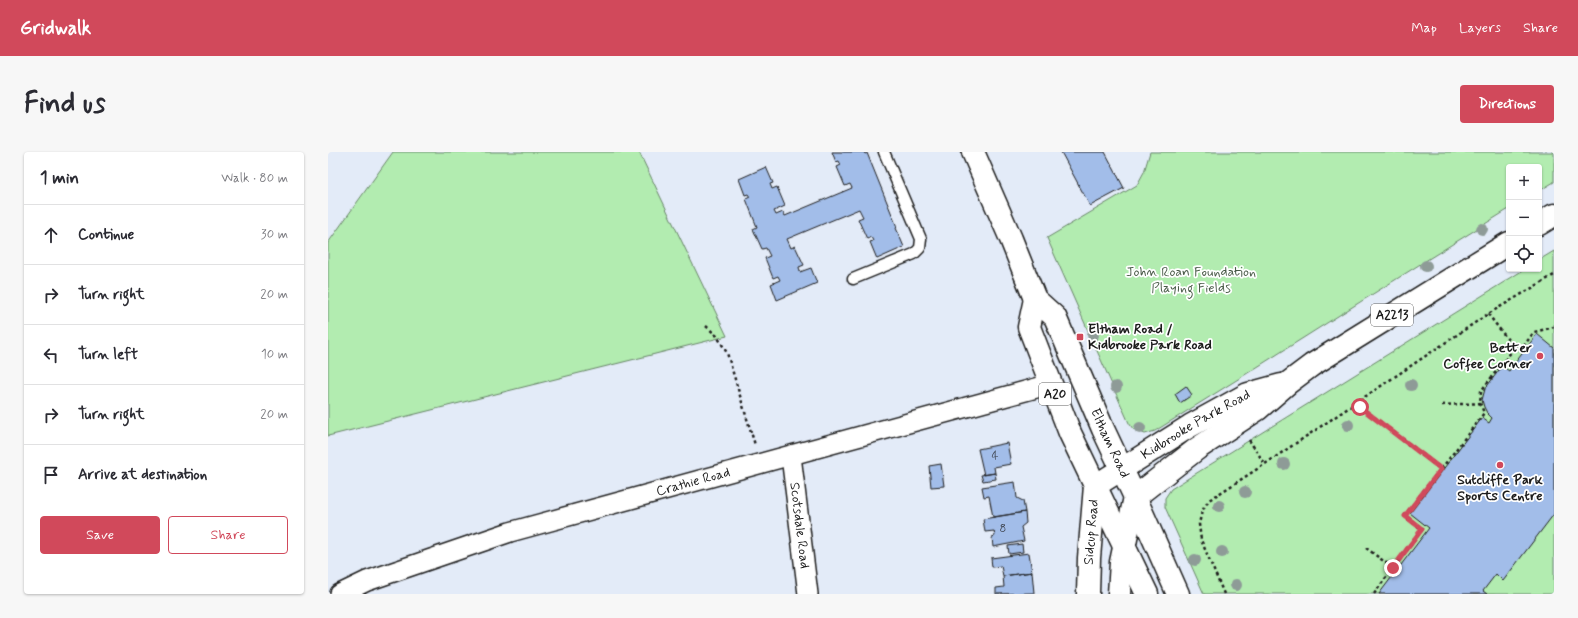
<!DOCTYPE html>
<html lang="en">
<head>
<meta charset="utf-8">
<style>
	:root { --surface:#fff; --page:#f7f7f7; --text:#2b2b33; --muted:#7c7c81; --line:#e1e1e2; --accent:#d1495b }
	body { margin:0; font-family:Mynerve,sans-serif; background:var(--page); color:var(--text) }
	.controls { position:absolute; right:12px; top:12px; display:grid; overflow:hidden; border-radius:4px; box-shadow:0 1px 3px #0004 }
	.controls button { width:36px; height:36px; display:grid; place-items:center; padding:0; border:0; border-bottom:1px solid var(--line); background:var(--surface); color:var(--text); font:20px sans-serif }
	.stop { position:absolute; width:12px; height:12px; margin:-9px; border:3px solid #d1495b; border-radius:50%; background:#fff }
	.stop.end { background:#d1495b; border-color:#fff; box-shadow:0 1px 4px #0008 }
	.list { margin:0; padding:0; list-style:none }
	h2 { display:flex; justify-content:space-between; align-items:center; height:52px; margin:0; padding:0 16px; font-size:17px }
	h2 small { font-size:13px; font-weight:400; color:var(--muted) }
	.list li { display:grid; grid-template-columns:26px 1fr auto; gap:12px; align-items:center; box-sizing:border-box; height:60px; padding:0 16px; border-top:1px solid var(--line) }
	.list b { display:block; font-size:15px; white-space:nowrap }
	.list em { font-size:13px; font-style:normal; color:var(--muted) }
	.actions { display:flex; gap:8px; padding:12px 16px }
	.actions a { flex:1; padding:9px 0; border:1px solid var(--accent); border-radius:4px; text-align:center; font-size:14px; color:var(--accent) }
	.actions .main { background:var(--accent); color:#fff }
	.icon { flex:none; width:22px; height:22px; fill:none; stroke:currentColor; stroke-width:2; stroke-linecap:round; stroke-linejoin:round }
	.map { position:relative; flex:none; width:1226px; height:442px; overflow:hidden; border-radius:4px }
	header { display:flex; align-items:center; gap:24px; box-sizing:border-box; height:56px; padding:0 20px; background:var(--accent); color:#fff }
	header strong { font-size:19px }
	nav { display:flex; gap:22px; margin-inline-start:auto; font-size:14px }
	.intro { display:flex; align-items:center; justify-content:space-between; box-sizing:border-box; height:96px; padding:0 24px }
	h1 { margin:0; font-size:28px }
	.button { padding:10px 18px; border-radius:4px; background:var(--accent); color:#fff; font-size:14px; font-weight:700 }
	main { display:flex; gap:24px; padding:0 24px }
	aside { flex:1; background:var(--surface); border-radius:4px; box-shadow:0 1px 3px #0004 }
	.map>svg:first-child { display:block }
	.green { fill:#b2ecb0; stroke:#678466 }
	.building { fill:#a2bde9; stroke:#1c1c1c }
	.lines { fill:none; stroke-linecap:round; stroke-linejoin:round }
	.lane-casing { stroke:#1c1c1c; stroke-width:13 }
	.street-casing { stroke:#1c1c1c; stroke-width:22 }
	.highway-casing { stroke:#1c1c1c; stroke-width:25 }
	.path { stroke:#1c1c1c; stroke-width:2.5; stroke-dasharray:3 3; stroke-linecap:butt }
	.lane { stroke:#fff; stroke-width:10 }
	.street { stroke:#fff; stroke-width:19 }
	.highway { stroke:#fff; stroke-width:22 }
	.tree { fill:#8e9b97 }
	.route { stroke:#d1495b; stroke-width:5 }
	.poi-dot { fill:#d1495b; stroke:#fff; stroke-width:1.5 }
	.labels { text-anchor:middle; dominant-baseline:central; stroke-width:3.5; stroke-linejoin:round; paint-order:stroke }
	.number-label { font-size:12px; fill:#3e444f }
	.shield { fill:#fff; stroke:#606060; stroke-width:1 }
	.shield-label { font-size:13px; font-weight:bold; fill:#1c1c1c }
	.park-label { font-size:14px; fill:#495a48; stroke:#fff }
	.poi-label { font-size:14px; font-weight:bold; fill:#1c1c1c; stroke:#fff; text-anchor:start }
	.street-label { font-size:14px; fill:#1c1c1c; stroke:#fff }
</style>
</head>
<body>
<header>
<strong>Gridwalk</strong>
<nav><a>Map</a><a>Layers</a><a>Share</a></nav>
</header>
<div class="intro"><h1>Find us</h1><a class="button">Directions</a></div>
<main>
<aside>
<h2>1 min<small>Walk · 80 m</small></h2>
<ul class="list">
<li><svg class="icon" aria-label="ahead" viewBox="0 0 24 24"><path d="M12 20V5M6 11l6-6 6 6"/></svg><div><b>Continue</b></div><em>30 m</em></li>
<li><svg class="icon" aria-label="right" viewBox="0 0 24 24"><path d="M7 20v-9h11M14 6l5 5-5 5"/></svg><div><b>Turn right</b></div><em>20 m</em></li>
<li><svg class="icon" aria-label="left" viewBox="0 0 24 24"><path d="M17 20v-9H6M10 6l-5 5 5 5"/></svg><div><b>Turn left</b></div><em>10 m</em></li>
<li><svg class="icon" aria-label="right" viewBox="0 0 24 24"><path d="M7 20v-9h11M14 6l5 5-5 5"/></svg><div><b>Turn right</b></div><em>20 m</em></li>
<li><svg class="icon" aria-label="arrive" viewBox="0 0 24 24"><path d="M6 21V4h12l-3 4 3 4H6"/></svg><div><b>Arrive at destination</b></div></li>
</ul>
<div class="actions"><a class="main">Save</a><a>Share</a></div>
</aside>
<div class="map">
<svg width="1226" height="442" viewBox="0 0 1226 442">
	<rect width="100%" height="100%" fill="#e3ebf8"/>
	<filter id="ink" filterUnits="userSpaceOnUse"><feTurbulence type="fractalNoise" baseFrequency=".025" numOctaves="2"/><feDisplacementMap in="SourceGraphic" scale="8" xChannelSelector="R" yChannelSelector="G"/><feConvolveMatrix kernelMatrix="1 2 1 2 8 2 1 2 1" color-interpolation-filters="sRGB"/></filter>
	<g filter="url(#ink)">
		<path class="green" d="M65,0H311L399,184L0,284V91Z
			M822,0H1226V30L1211,39V15H1181V57C1062,130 945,206 827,279L817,282L805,277L801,271L719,86L809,33L816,20Z
			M1226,99V442H876L837,355V346L843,337L1197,117H1211V108Z"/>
		<path class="building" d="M504,0H536L537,2L539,1L569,75L568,76L576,95L549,107L542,90L545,89L543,85L539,87L530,67L535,65L531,57L459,87L463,96L467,94L476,113L471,115L472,120L483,116L489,131L449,148L443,132L452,128L450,124L445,126L437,106L442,104L438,96L434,97L425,77L429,75L418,47L422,45L420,42L417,43L411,27L438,15L445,31L442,32L444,37L449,35L457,54L446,59L448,63L455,60L457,64L524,36L522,32L517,34L509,15L513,13L511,9L508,10Z
			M733,0H777L796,36L762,54Z
			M1209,182L1226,196V362L1175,429L1168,422L1155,439L1159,442H1051L1101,376L1082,361L1154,266L1161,271L1164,266L1159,261L1156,255L1154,248L1157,237L1174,214L1181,219Z
			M858,234L864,243L852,251L847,242Z
			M679,291L683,312L666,315L667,321L656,323L650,297Z
			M613,312L616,334L603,335L601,314Z
			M667,321L668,327L655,329L653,323Z
			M687,330L689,346L695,349L697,360L665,365L661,344L656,345L654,335Z
			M697,360L698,371L693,375L696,389L665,395L664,385L667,384L666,379L657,380L655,367Z
			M694,392L695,400L681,402L680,394Z
			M701,401L704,420L675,424L673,414L664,415L663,406Z
			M704,420L706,441L668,442V436L676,435L675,424Z"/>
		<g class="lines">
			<g class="lane-casing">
				<path id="lane" d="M525,127L586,102L592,96L593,87L556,0"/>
			</g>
			<g class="street-casing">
				<g id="street">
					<path id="s1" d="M463,304L480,442"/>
					<path id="s2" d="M12,442L39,429L182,380L723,232"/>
				</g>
			</g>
			<g class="highway-casing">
				<g id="highway">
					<path id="s3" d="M645,0L683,87L707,147L727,165L775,277L807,345L850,442"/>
					<path d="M1211,72L1226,63"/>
					<path d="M707,147L701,175L742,281L819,442"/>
					<path id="s4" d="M767,334L862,274L920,242L953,233"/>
					<path id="s5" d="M760,442L761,406L767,334"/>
					<path d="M791,442L793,410L807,345L870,296L930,257L960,231L984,213L1181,91"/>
				</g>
			</g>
			<path class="path" d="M1160,162L1184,193L1195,200
				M378,174L389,184L399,201L427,293
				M1192,199L1206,180L1226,175
				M1027,251L1113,317
				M1114,253L1155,251
				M921,288L937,312
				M1038,396L1065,416
				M896,442L873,388L871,372L874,359L881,348L937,312L1160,162L1226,123
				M1046,442L1094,377L1077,364L1156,261L1152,251L1153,239L1187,195"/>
			<use href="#lane" class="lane"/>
			<use href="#street" class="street"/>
			<use href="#highway" class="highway"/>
		</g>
		<g class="tree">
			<circle cx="1154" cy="77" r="6"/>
			<circle cx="1098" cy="114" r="6"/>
			<circle cx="765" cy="183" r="6"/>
			<circle cx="1083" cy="233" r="6"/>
			<circle cx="788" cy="235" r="6"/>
			<circle cx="1020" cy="273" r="6"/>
			<circle cx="812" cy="276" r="6"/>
			<circle cx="956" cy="312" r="6"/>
			<circle cx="917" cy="340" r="6"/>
			<circle cx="891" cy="354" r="6"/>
			<circle cx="894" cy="400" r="6"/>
			<circle cx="867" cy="408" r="6"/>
			<circle cx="908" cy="433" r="6"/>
		</g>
	</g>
	<g class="lines" filter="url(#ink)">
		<path class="route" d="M1032,255L1113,317L1077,364L1094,377L1065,416"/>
	</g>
	<g class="poi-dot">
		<rect x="748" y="181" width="8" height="8" rx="2"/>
		<circle cx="1212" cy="204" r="4"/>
		<circle cx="1172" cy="313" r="4"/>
	</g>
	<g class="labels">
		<g class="number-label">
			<text x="667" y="304">4</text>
			<text x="675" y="377">8</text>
		</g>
		<g class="shield">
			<rect x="1043" y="152" width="42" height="22" rx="3"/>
			<rect x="711" y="231" width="32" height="22" rx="3"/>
		</g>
		<g class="shield-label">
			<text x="1064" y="163">A2213</text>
			<text x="727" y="242">A20</text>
		</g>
		<g class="park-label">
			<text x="863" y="120">John Roan Foundation<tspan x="863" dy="16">Playing Fields</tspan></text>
		</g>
		<g class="poi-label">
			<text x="760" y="177">Eltham Road /<tspan x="760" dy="16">Kidbrooke Park Road</tspan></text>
			<text x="1204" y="196" text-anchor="end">Better<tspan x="1204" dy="16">Coffee Corner</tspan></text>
			<text x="1172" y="328" text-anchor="middle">Sutcliffe Park<tspan x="1172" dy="16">Sports Centre</tspan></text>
		</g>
		<g class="street-label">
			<text stroke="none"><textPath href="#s4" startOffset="118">Kidbrooke Park Road</textPath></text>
			<text stroke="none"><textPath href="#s3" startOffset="324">Eltham Road</textPath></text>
			<text stroke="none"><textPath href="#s2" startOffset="371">Crathie Road</textPath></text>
			<text stroke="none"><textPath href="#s1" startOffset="70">Scotsdale Road</textPath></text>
			<text stroke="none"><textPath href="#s5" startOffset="62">Sidcup Road</textPath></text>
		</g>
	</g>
</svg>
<div class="controls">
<button>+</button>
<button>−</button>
<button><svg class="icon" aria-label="locate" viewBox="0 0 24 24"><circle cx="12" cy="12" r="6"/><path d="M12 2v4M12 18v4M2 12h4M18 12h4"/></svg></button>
</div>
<div class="stop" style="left:1032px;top:255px"></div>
<div class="stop end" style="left:1065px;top:416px"></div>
</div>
</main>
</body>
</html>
